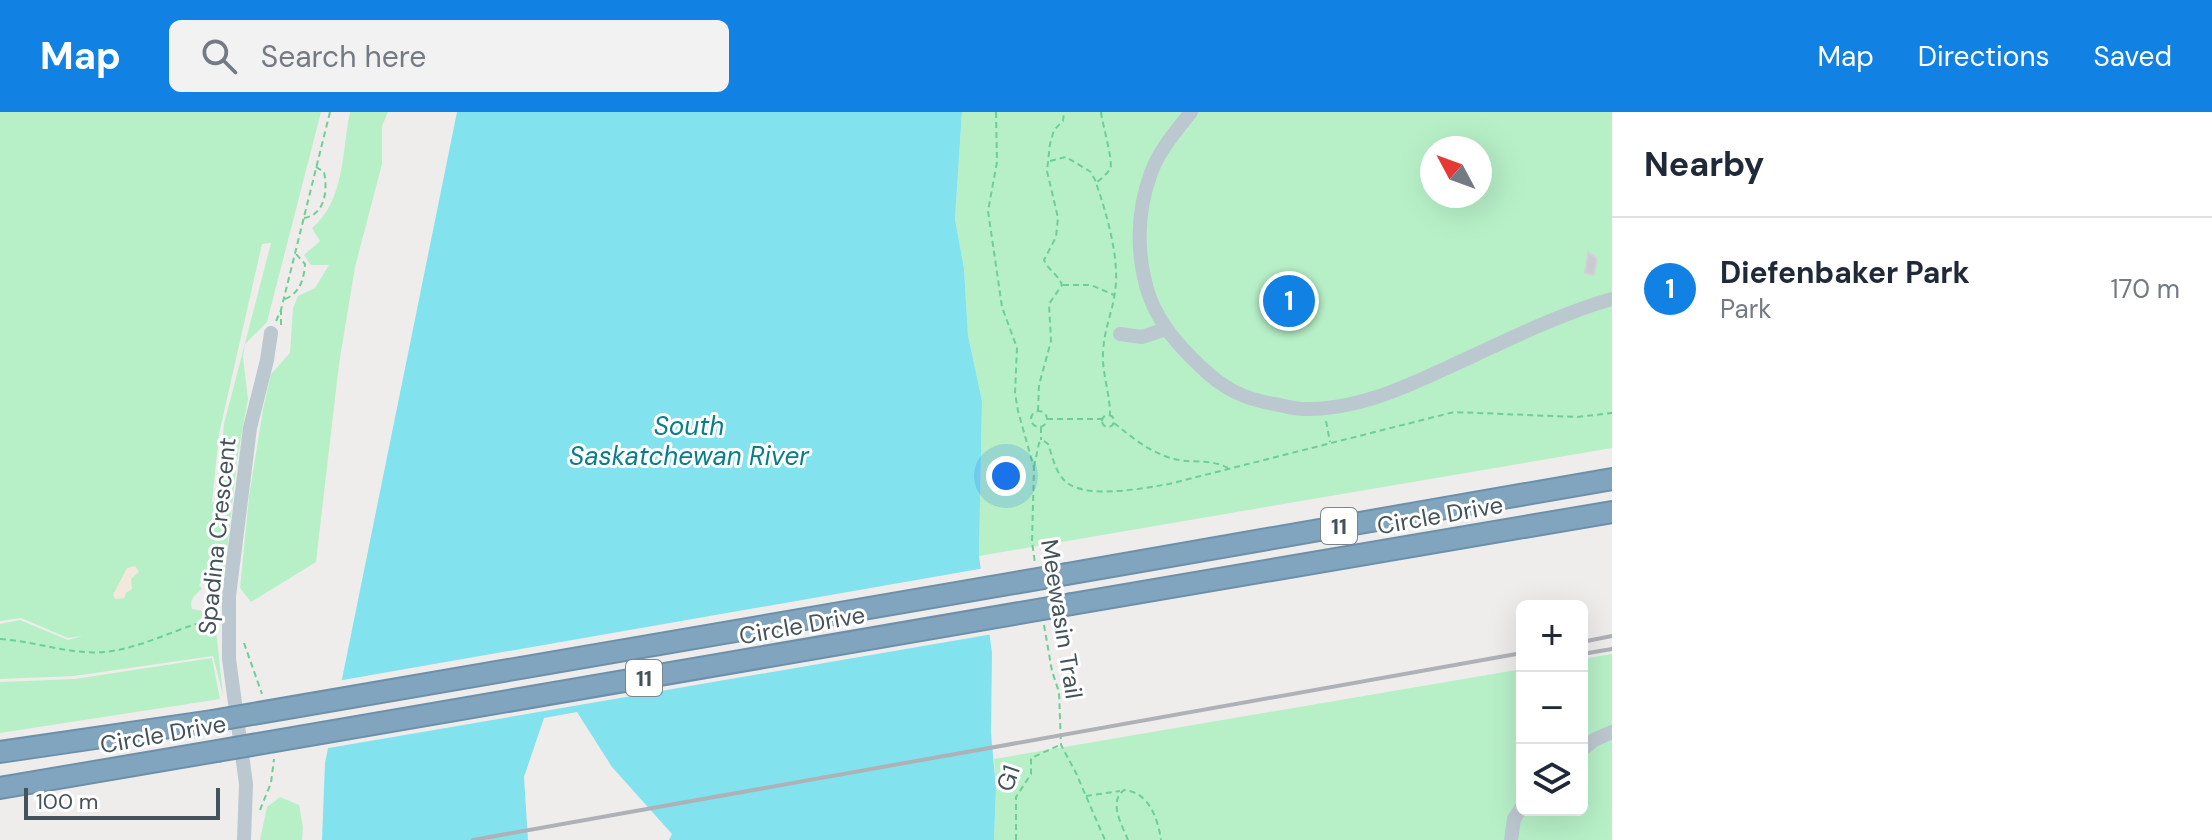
<!DOCTYPE html>
<html lang="en">
<head>
<meta charset="utf-8">
<style>
	:root { --surface:#fff; --page:#f2f2f3; --text:#1f2937; --muted:#747a83; --line:#e0e1e3; --accent:#1182e4 }
	body { margin:0; font-family:"DM Sans",sans-serif; background:var(--page); color:var(--text) }
	.controls { position:absolute; right:24px; bottom:24px; display:grid; overflow:hidden; border-radius:12px; box-shadow:0 8px 32px #0002 }
	.controls button { width:72px; height:72px; display:grid; place-items:center; padding:0; border:0; border-bottom:2px solid var(--line); background:var(--surface); color:var(--text); font:40px sans-serif }
	.compass { position:absolute; left:1420px; top:24px; width:72px; height:72px; border-radius:50%; background:var(--surface); box-shadow:0 8px 32px #0002; rotate:311deg }
	.scale { position:absolute; left:24px; bottom:20px; width:196px; box-sizing:border-box; padding-left:8px; border:4px solid #44525a; border-top:0; font-size:22px; line-height:28px; white-space:nowrap; color:#44525a; -webkit-text-stroke:6px #fff; paint-order:stroke }
	.you { position:absolute; left:1006px; top:364px; width:28px; height:28px; margin:-20px; border:6px solid #fff; border-radius:50%; background:#1a73e8; box-shadow:0 0 0 12px #1a73e833 }
	.badge { display:grid; place-items:center; width:52px; height:52px; border-radius:50%; background:var(--accent); color:#fff; font-size:26px; font-weight:700 }
	.pin { position:absolute; translate:-50% -50%; border:4px solid #fff; box-shadow:0 2px 8px #0006 }
	.list { margin:0; padding:0; list-style:none }
	h2 { display:flex; justify-content:space-between; align-items:center; height:104px; margin:0; padding:0 32px; font-size:34px }
	h2 small { font-size:26px; font-weight:400; color:var(--muted) }
	.list li { display:grid; grid-template-columns:52px 1fr auto; gap:24px; align-items:center; box-sizing:border-box; height:144px; padding:0 32px; border-top:2px solid var(--line) }
	.list b { display:block; font-size:30px; white-space:nowrap }
	.list p { margin:0; font-size:26px; white-space:nowrap; color:var(--muted) }
	.list em { font-size:26px; font-style:normal; color:var(--muted) }
	.icon { flex:none; width:44px; height:44px; fill:none; stroke:currentColor; stroke-width:2; stroke-linecap:round; stroke-linejoin:round }
	.map { position:relative; flex:none; width:1612px; height:728px; overflow:hidden }
	header { display:flex; align-items:center; gap:48px; box-sizing:border-box; height:112px; padding:0 40px; background:var(--accent); color:#fff }
	header strong { font-size:38px }
	nav { display:flex; gap:44px; margin-inline-start:auto; font-size:28px }
	.search { width:560px; height:72px; background:var(--page); display:flex; align-items:center; gap:20px; box-sizing:border-box; padding:0 28px; border-radius:12px; color:var(--muted); font-size:30px }
	main { display:flex }
	aside { flex:1; background:var(--surface) }
	.map>svg:first-child { display:block }
	.green { fill:#b7f0c7; fill-rule:evenodd }
	.sand { fill:#f2e8db }
	.water { fill:#82e3ef }
	.pier { fill:#efecec }
	.building { fill:#c8ccd1; stroke:#cfd3d8; stroke-width:2 }
	.lines { fill:none; stroke-linecap:round; stroke-linejoin:round }
	.highway-casing { stroke:#6c90aa; stroke-width:24 }
	.path { stroke:#6ecf95; stroke-width:2; stroke-dasharray:6 4; stroke-linecap:butt }
	.minor { stroke:#bcc8cf; stroke-width:14 }
	.highway { stroke:#81a5be; stroke-width:20 }
	.rail { stroke:#aeb2b7; stroke-width:4 }
	.highway-bridge-casing { stroke:#6c90aa; stroke-width:24; stroke-linecap:butt }
	.highway-bridge { stroke:#81a5be; stroke-width:20 }
	.labels { text-anchor:middle; dominant-baseline:central; stroke-width:6; stroke-linejoin:round; paint-order:stroke }
	.shield { fill:#fff; stroke:#7c868c; stroke-width:2 }
	.shield-label { font-size:22px; font-weight:bold; fill:#44525a }
	.street-label { font-size:24px; fill:#44525a; stroke:#fff }
	.water-label { font-size:26px; font-style:italic; fill:#087e8c; stroke:#fff }
</style>
</head>
<body>
<header>
<strong>Map</strong>
<div class="search"><svg class="icon" aria-label="search" viewBox="0 0 24 24"><circle cx="10" cy="10" r="6"/><path d="M15 15l6 6"/></svg>Search here</div>
<nav><a>Map</a><a>Directions</a><a>Saved</a></nav>
</header>
<main>
<div class="map">
<svg width="1612" height="728" viewBox="0 0 1612 728">
	<rect width="100%" height="100%" fill="#efecec"/>
	<path class="green" d="M0,0H321L267,210L245,232L243,245L248,287L237,348L224,468L204,467L199,473L202,477C195,483 189,487 192,497L203,499L204,505L216,517L223,583L213,544L74,564L0,567V512L20,508L68,528L82,524L68,526L21,506L0,509ZM271,131L224,312L217,390H212L219,322L262,132Z
		M350,0H388L382,14V52L355,155L339,252L316,450L251,490L240,476L249,385L263,297L271,262L290,241L293,196L298,184L315,176L329,153H311L304,143L320,129L312,116C345,89 342,38 350,0Z
		M962,0H1612V336L979,444L982,289L968,223L964,156L955,107ZM1432,36H1480V84H1432Z
		M1612,542V728H994L996,676L994,647L1522,557V698H1582V547Z
		M212,546L220,587L0,621V570L75,567Z
		M280,685L299,693L303,715L302,728H260L267,695Z"/>
	<path class="sand" d="M135,454L139,460L131,467L132,477L126,481L124,486L115,487L113,483L127,456Z"/>
	<path class="water" d="M457,0H962L955,107L964,156L968,223L982,289L979,444L992,541L991,621L996,676L994,728H669L672,722L612,655L577,600L544,606L524,665L528,728H322L325,651Z"/>
	<path class="pier" d="M985,456L993,522L323,637L337,569Z"/>
	<path class="building" d="M1588,140L1597,147L1594,163L1585,161Z"/>
	<g class="lines">
		<g class="highway-casing">
			<path id="highway" d="M1067,462L1612,367
				M1072,492L1612,400
				M0,640L212,609
				M0,676L217,639"/>
		</g>
		<path class="path" d="M996,0L997,50L988,99L1002,195L1017,236L1015,281L1018,299L1034,356L1032,430L1035,451
			M1101,0C1102,11 1114,51 1110,57C1107,62 1101,67 1096,71C1107,102 1120,148 1115,180C1112,202 1104,217 1103,241C1102,262 1110,281 1110,303
			M1050,49L1066,45L1091,60L1096,70
			M304,106C325,103 328,78 324,60L316,55
			M1063,173H1091L1114,183
			M285,187C300,181 304,167 305,152L296,142
			M276,209L281,198L330,0
			M281,213V199
			M1038,299L1039,273L1051,229L1049,192L1062,173C1058,162 1048,158 1044,148L1056,125L1058,106L1047,59L1050,32L1054,18L1063,9L1064,0
			M1031 307a8 8 0 1 1 16 0a8 8 0 1 1-16 0Z
			M1102 309a6 6 0 1 1 12 0a6 6 0 1 1-12 0Z
			M1047,307H1102
			M1326,309L1330,330
			M1114,311C1134,327 1153,343 1179,348C1196,351 1211,347 1228,356
			M1041,315V328
			M1034,355L1039,331L1044,329L1048,332C1052,343 1055,358 1063,367C1081,389 1145,376 1169,372L1454,300L1577,305L1612,301
			M207,503L208,509L207,496L217,486
			M1044,513L1052,559L1059,580L1061,633L1076,661L1105,728
			M0,527C34,529 70,543 104,540C144,536 178,515 217,506
			M244,531L262,582
			M1086,684L1120,679
			M260,698L271,671L274,647
			M1016,728V685L1031,662V646L1060,633
			M1128,728C1122,713 1108,690 1124,678C1149,680 1158,707 1161,728"/>
		<path class="minor" d="M1191,0C1177,18 1159,38 1151,61C1136,101 1136,146 1150,186C1161,214 1179,234 1200,254C1222,276 1244,287 1274,292C1286,294 1298,298 1310,297C1370,296 1424,266 1477,242C1520,222 1566,200 1612,187
			M1120,222L1142,225L1166,217
			M1582,638L1594,628L1612,620
			M244,728L246,672L229,547V484L250,316L267,248L271,221
			M1511,728L1514,707L1522,695"/>
		<use href="#highway" class="highway"/>
		<path class="rail" d="M1582,530L1612,524
			M1582,542L1612,537
			M473,728L1522,541"/>
		<g class="highway-bridge-casing">
			<path id="highway-bridge" d="M212,609L1067,462
				M217,639L1072,492"/>
		</g>
		<use href="#highway-bridge" class="highway-bridge"/>
	</g>
	<g class="labels">
		<g class="shield">
			<rect x="1321" y="396" width="36" height="36" rx="6"/>
			<rect x="626" y="548" width="36" height="36" rx="6"/>
		</g>
		<g class="shield-label">
			<text x="1339" y="414">11</text>
			<text x="644" y="566">11</text>
		</g>
		<g class="street-label">
			<text transform="translate(1440 403) rotate(-10)">Circle Drive</text>
			<text transform="translate(217 424) rotate(-84)">Spadina Crescent</text>
			<text transform="translate(1062 507) rotate(81)">Meewasin Trail</text>
			<text transform="translate(802 513) rotate(-10)">Circle Drive</text>
			<text transform="translate(163 622) rotate(-10)">Circle Drive</text>
			<text transform="translate(1008 666) rotate(-71)">G1</text>
		</g>
		<g class="water-label">
			<text x="689" y="314">South<tspan x="689" dy="30">Saskatchewan River</tspan></text>
		</g>
	</g>
</svg>
<div class="controls">
<button>+</button>
<button>−</button>
<button><svg class="icon" aria-label="layers" viewBox="0 0 24 24"><path d="M12 4l9 5-9 5-9-5zM3 14l9 5 9-5"/></svg></button>
</div>
<svg class="compass" viewBox="-18 -18 36 36"><path d="M0-13l5 13h-10z" fill="#e53935"/><path d="M0 13l5-13h-10z" fill="#747a83"/></svg>
<div class="scale">100 m</div>
<div class="you"></div>
<div class="pin badge" style="left:1289px;top:189px">1</div>
</div>
<aside>
<h2>Nearby<small></small></h2>
<ul class="list">
<li><span class="badge">1</span><div><b>Diefenbaker Park</b><p>Park</p></div><em>170 m</em></li>
</ul>
</aside>
</main>
</body>
</html>
